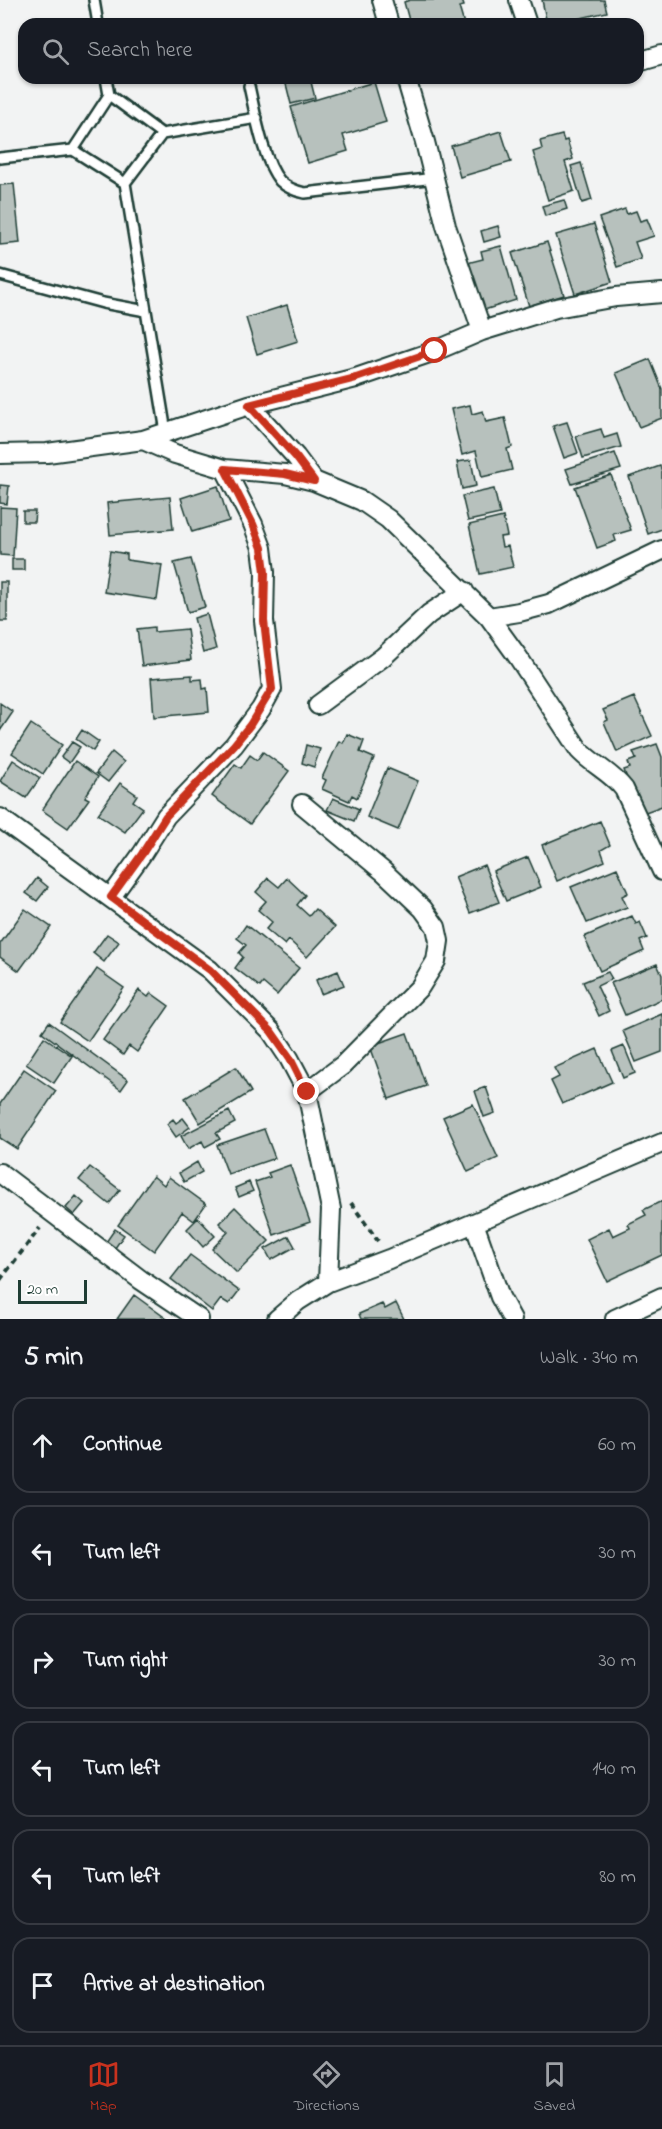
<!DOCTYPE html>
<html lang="en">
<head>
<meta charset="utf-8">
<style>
	:root { --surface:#171b24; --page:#242831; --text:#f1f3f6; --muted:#9ea1a6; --line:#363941; --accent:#c8321e }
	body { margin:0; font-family:"Indie Flower",sans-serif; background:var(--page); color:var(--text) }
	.scale { position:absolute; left:18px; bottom:15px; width:69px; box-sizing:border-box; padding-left:6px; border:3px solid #1f3d34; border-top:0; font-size:16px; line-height:21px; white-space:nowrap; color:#1f3d34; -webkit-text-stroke:4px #fff; paint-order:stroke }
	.stop { position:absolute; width:18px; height:18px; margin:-14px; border:4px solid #c8321e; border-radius:50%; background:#fff }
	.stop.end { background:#c8321e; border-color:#fff; box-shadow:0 2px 6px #0008 }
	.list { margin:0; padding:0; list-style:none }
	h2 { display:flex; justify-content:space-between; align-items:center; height:78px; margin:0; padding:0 24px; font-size:26px }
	h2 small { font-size:20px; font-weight:400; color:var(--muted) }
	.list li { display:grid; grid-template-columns:39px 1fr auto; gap:18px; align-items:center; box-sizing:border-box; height:96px; margin:0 12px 12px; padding:0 12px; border:2px solid var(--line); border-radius:18px }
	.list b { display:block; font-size:22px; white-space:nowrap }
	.list em { font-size:20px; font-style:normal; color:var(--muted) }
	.icon { flex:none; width:33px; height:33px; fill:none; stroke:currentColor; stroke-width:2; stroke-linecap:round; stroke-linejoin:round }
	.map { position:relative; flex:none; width:662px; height:1319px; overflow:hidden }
	.search { position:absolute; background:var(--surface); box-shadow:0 2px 4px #0004; left:18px; right:18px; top:18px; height:66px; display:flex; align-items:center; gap:15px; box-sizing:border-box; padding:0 21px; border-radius:18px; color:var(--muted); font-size:22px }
	.sheet { height:726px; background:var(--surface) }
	nav { display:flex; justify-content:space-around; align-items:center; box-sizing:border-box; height:84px; border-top:2px solid var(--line); background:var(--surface); font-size:16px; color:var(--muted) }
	nav a { display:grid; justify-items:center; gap:3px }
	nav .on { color:var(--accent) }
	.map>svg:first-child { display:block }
	.building { fill:#b7c1bd; stroke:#1f3d34; stroke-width:1.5 }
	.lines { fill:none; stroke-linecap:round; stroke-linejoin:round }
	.service-casing { stroke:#1f3d34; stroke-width:14 }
	.minor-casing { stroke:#1f3d34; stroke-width:22 }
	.path { stroke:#1f3d34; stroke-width:4; stroke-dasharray:6 4.5; stroke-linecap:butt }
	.service { stroke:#fff; stroke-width:9 }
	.minor { stroke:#fff; stroke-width:18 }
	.route { stroke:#c8321e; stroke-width:8 }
</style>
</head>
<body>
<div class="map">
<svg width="662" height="1319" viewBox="0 0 662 1319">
	<rect width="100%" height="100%" fill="#f2f3f3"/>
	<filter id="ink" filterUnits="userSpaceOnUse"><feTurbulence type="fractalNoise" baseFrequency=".0167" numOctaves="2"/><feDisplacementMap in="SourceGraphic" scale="12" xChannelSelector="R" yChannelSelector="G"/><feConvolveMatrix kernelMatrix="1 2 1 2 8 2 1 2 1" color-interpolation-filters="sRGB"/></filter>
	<g filter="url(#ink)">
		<path class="building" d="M410,0H462L464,6L459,7L464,24H410L404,2Z
			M542,0H604L607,12L555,24H547Z
			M294,78H310L315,98L291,104L285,80Z
			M374,82L386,122L343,135L348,151L308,163L291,107Z
			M501,131L511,162L460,177L451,146Z
			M562,135L564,141L567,140L573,159L565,162L574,191L548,200L533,152L542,149L540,141Z
			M581,163L592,200L582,203L571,166Z
			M14,184L20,243L0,245V185Z
			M564,200L567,209L545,216L542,206Z
			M625,209L627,214L636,211L640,221L647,219L654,236L635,242L641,259L617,267L599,218Z
			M594,224L612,282L575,294L556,235Z
			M498,226L501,237L484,242L481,231Z
			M547,242L564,295L529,306L512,253Z
			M501,246L516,300L481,311L467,263L483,259L481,251Z
			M287,305L298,341L257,354L246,318Z
			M650,359L662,389V418L639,427L616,373Z
			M470,405L472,414L483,411L486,422L505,418L512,447L507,449L512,470L482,477L476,451L462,455L451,409Z
			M567,422L578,453L564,458L553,426Z
			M601,429L604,438L617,434L621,447L583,458L576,436Z
			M615,453L621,469L572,484L566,469Z
			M471,460L476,486L462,489L457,462Z
			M660,466L662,471V529L648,534L629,477Z
			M611,475L631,530L614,535L616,541L597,548L575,487Z
			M0,485L9,486L7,504L0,503Z
			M218,486L229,521L192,532L181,498Z
			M494,489L500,514L468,521L462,496Z
			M170,497L173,529L110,535L107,503Z
			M0,507L16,508L13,556L0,555Z
			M23,511H35L34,522H23Z
			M503,517L507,536L500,537L502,547L508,546L513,567L480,574L469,525Z
			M110,551L127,554V560L162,565L157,600L104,592Z
			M12,559H24V570H12Z
			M191,559L205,607L188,612L174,563Z
			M0,582H7V621H0Z
			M207,614L216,649L203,653L194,618Z
			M154,627V632L187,629L191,660L142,666L137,629Z
			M192,675V680L202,679L203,689L207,688L209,712L154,717L151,678Z
			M634,697L652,736L617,752L604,722L608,720L603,710Z
			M0,703L13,712L0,731Z
			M31,724L62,745L43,774L12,753Z
			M82,730L99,742L93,751L76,739Z
			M347,734L364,741L360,752L374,758L357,798L352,795L349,801L322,789L326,780L322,778L339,741L343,743Z
			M72,742L80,747L69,763L61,757Z
			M657,744L662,757V806L640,814L624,770L630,768L628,762L636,759L633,752Z
			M306,745L320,749L314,767L302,763Z
			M112,752L124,762L108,782L96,773Z
			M263,752L289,771L250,824L212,796L235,764L241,768L250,755L257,760Z
			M13,760L40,778L26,798L0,781Z
			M75,761L98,777L85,797L89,799L68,828L42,810Z
			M387,768L418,781L398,830L367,817Z
			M120,783L137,795L133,801L143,808L125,832L98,814Z
			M333,798L359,809L354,821L327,810Z
			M600,821L610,845L601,850L605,861L557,881L542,845Z
			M528,857L541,887L506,901L493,871Z
			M484,865L499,902L470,913L455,877Z
			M617,868L628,893L622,896L627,907L587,923L571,887Z
			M37,878L48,887L37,901L26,893Z
			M268,878L279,887L287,878L305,895L297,905L309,916L315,909L335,927L307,957L289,940L285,945L266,929L272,922L258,910L266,901L256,892Z
			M25,909L51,927L19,971L0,957V944Z
			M632,916L636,924L640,922L647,938L640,941L644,951L600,971L584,937Z
			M246,925L299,968L277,995L263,983L260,987L235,968L243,957L239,953L246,945L237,938Z
			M107,934L119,942L104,962L93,953Z
			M657,964L662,975V999L625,1015L611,983Z
			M97,969L124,988L88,1041L60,1022Z
			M338,971L344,985L321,994L316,980Z
			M608,972L612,979L597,986L609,1011L599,1016L583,982Z
			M139,990L148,997L151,993L169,1006L137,1052L129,1046L123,1055L103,1040Z
			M662,1014V1052L636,1062L623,1031Z
			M49,1022L128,1080L121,1090L42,1032Z
			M407,1033L426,1086L389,1099L370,1046Z
			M44,1037L72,1056L54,1083L26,1064Z
			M624,1046L635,1073L623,1078L612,1051Z
			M597,1049L612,1082L562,1104L551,1081L559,1077L554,1068Z
			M236,1067L251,1092L200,1123L185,1098Z
			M24,1069L56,1091L17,1149L0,1138V1104Z
			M486,1087L495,1113L484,1117L475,1091Z
			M473,1104L498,1158L468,1172L443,1117Z
			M229,1111L235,1123L216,1133L220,1139L205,1147L202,1141L188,1149L181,1136Z
			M183,1118L190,1127L176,1137L167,1124L173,1119L176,1123Z
			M264,1129L275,1158L228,1174L217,1145Z
			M197,1162L202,1172L184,1182L179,1173Z
			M290,1165L310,1222L274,1235L255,1182L270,1177L268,1173Z
			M90,1167L120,1190L109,1204L79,1180Z
			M153,1176L164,1185L169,1177L206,1204L194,1221L182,1212L154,1251L118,1225Z
			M249,1182L253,1191L239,1197L235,1188Z
			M76,1196L84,1203L74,1215L66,1208Z
			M662,1201V1255L607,1281L587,1239L609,1228L613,1236L630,1228L628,1224L646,1215L643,1210Z
			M235,1207L269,1241L237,1273L212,1249L228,1232L219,1223Z
			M198,1218L215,1236L203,1247L187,1229Z
			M115,1229L124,1235L115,1248L106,1242Z
			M289,1236L295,1247L271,1260L265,1249Z
			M190,1255L239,1291L229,1304L221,1299L212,1311L171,1279Z
			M134,1295L167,1319H117Z
			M396,1303L404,1319H361L359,1314L382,1304L385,1309Z"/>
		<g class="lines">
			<g class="service-casing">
				<path id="service" d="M94,0L98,24
					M106,78L109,95
					M249,86C255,112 263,161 280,181C287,188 295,191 305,193L435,178
					M162,134L257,118
					M0,158L73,150L125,183L162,134L109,95L73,150
					M125,183L166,432
					M0,275L103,303L146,311"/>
			</g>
			<g class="minor-casing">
				<path id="minor" d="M382,0L389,24
					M519,0L527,24
					M638,62L662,55
					M406,78L425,142L446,226L482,331
					M249,405L296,457L314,481
					M143,440L175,454L225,469L285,474L314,481L362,501L388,519L489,617L518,657L579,750C593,765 612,773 624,789L662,871
					M0,454L47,453L143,440L249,405L356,378L435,351L482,331L556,308L616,297L662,293
					M489,617L519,612L549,604L662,550
					M318,705L383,657L429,614L464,591
					M302,804L384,872L423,909L436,927L439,941L436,961L420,987L343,1065L307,1092
					M0,818L210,970L271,1031L289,1058L307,1092L331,1209L328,1282
					M111,897L142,854L166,816L234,745L261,709L272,689L264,621L265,572L262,548L253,524L225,469
					M0,1173L141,1280L199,1319
					M474,1223L500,1297L512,1319
					M277,1319L298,1301L328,1282L389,1259L662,1143
					M615,1319L662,1297"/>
			</g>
			<path class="path" d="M351,1203L378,1241
				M0,1280L40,1228"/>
			<use href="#service" class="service"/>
			<use href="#minor" class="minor"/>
		</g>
	</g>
	<g class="lines" filter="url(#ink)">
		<path class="route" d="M307,1092L290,1058L271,1031L210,970L111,897L142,854L166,816L234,745L250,725L272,689L264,621L265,572L262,548L253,524L225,469L285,474L314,481L296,457L249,405L356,378L435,351"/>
	</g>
</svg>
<div class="scale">20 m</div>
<div class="stop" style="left:435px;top:351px"></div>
<div class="stop end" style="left:307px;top:1092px"></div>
<div class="search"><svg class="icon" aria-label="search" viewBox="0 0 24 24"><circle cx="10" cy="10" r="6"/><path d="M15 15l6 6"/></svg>Search here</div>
</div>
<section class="sheet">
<h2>5 min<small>Walk · 340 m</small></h2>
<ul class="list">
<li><svg class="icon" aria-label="ahead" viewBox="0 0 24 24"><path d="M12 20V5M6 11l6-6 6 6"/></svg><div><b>Continue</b></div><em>60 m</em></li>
<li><svg class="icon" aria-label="left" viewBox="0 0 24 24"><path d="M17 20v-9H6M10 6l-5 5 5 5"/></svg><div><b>Turn left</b></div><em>30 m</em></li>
<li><svg class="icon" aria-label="right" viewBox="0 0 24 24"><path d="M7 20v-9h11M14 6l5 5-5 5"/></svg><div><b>Turn right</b></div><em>30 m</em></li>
<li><svg class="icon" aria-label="left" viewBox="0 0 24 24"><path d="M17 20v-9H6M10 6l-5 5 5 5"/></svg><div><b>Turn left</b></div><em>140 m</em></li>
<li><svg class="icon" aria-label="left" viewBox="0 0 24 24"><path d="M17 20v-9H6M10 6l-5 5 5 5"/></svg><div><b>Turn left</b></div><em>80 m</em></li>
<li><svg class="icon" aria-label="arrive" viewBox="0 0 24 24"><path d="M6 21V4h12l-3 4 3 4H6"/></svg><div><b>Arrive at destination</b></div></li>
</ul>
</section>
<nav>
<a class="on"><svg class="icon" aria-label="map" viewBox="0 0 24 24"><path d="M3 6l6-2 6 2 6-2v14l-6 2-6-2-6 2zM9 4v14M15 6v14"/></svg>Map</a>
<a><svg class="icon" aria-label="directions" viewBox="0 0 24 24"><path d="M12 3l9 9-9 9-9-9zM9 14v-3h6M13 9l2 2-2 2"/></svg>Directions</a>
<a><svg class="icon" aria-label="saved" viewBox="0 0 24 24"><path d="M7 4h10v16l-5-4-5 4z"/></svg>Saved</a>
</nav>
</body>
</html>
